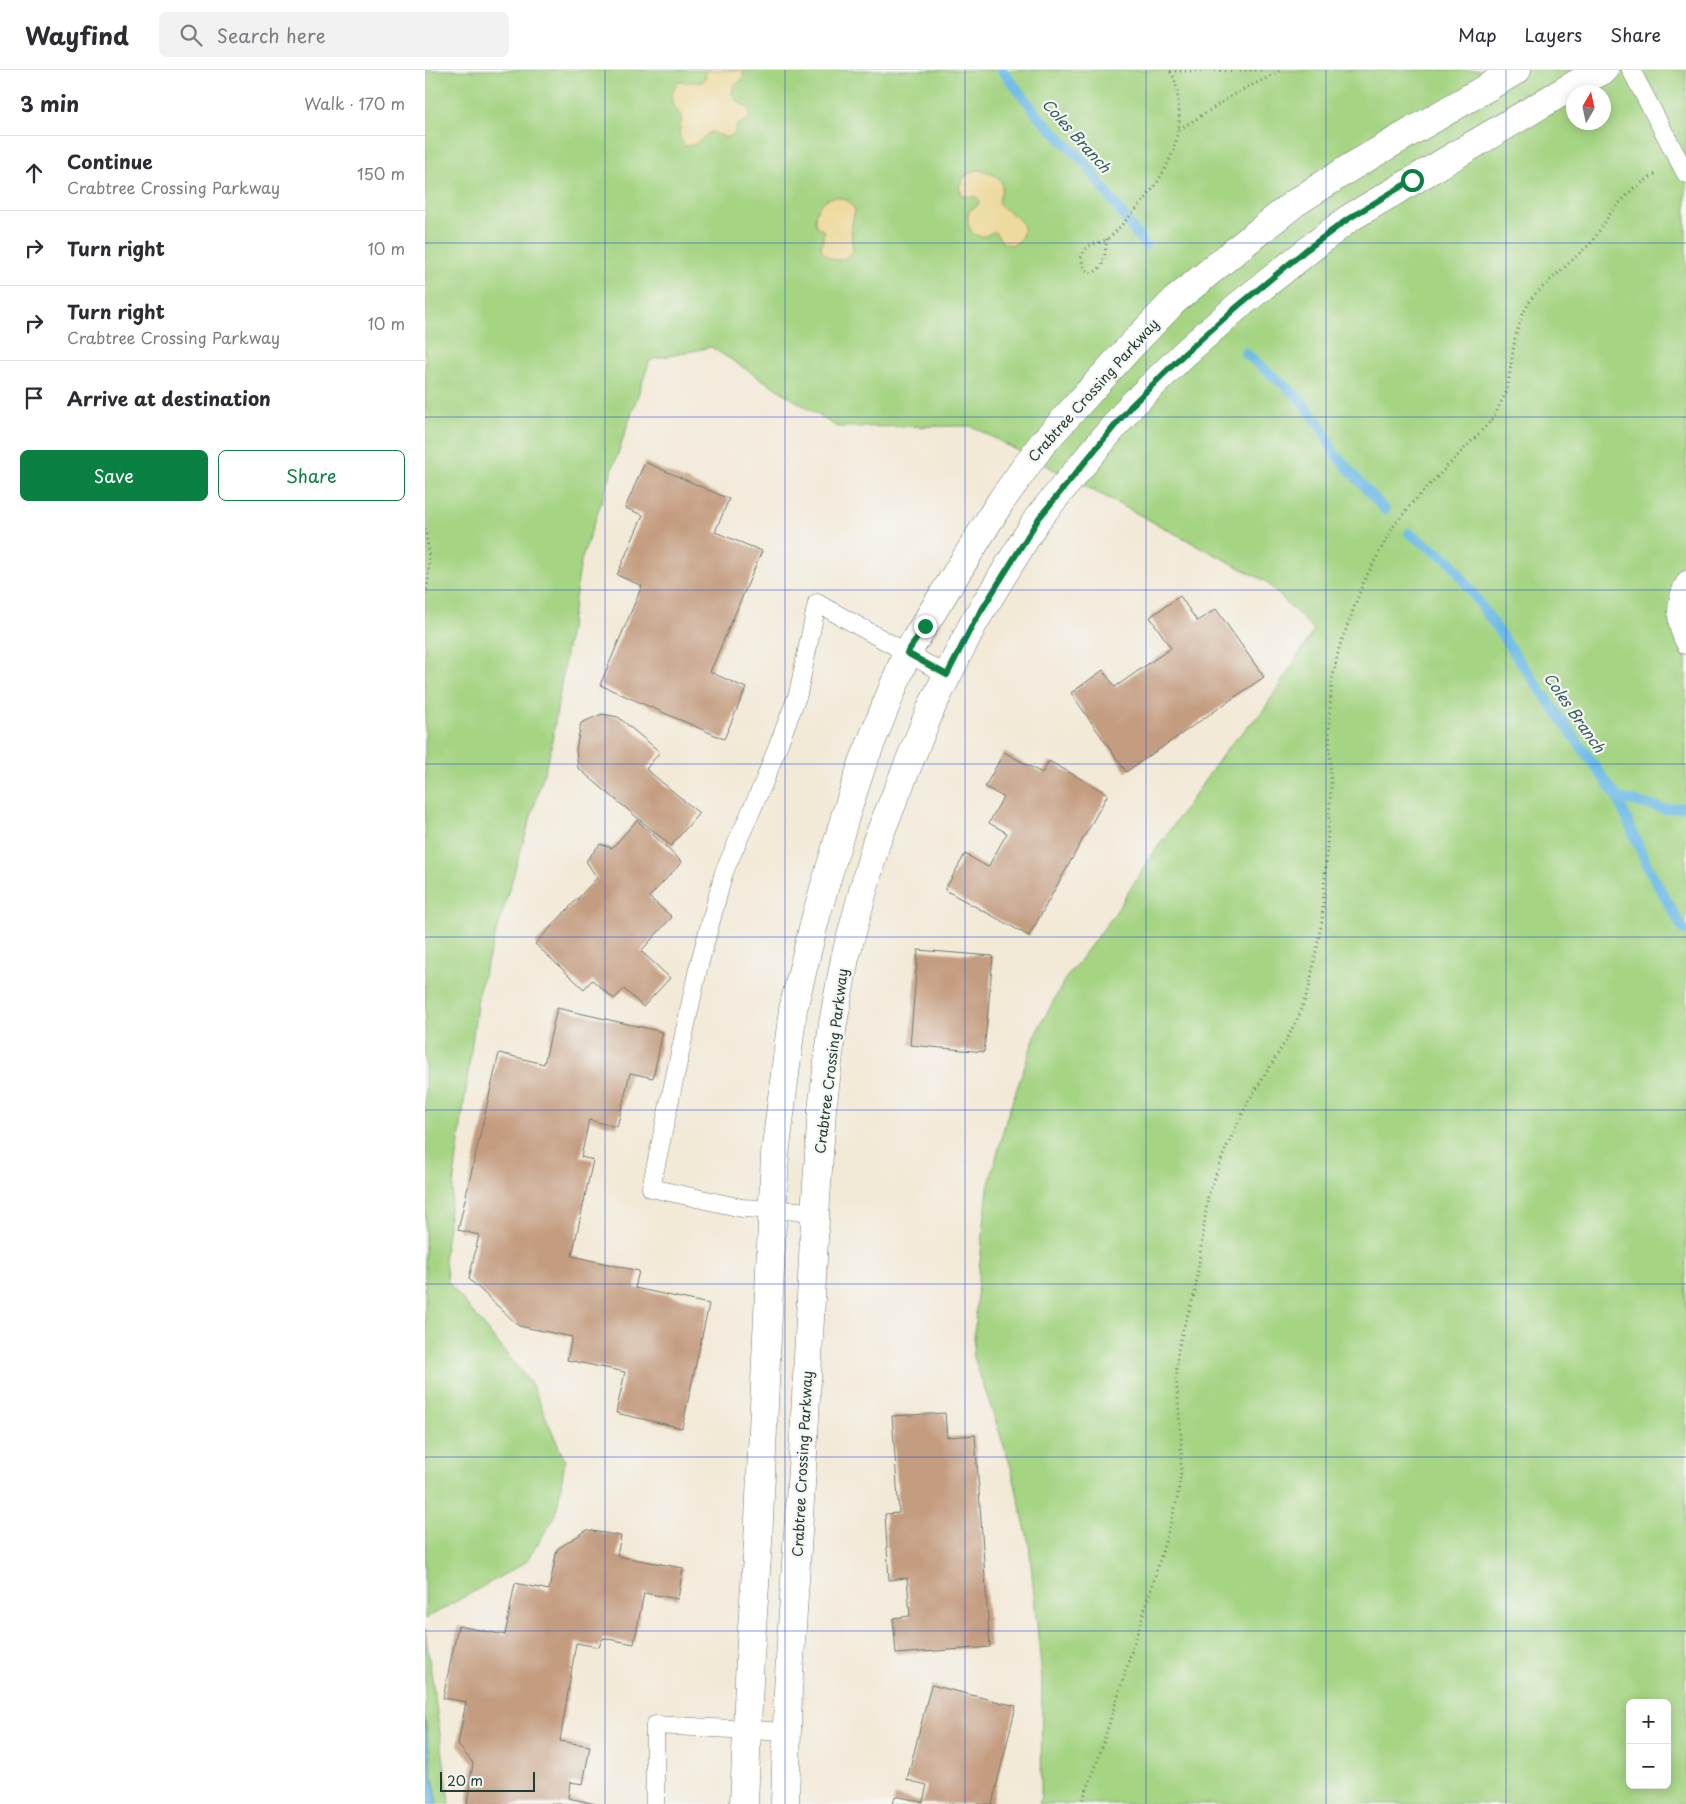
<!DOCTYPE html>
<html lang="en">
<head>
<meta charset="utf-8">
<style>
	:root { --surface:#fff; --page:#f2f2f3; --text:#2b2b33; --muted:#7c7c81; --line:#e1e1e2; --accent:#0b8043 }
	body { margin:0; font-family:"Playpen Sans",sans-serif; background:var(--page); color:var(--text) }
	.controls { position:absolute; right:15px; bottom:15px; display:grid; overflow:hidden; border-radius:8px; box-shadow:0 2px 12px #0003 }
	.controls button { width:45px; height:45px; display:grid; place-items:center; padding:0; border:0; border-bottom:1px solid var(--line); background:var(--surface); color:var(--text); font:25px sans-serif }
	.compass { position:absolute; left:1141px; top:15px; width:45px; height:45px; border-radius:50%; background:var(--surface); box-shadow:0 2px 12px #0003; rotate:9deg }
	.scale { position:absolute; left:15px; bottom:12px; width:95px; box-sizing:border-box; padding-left:5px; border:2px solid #1f3d34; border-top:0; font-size:14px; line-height:18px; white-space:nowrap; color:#1f3d34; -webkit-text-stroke:4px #f6f6f2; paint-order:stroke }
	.stop { position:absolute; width:15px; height:15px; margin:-11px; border:4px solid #0b8043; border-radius:50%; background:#fff }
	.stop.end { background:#0b8043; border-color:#fff; box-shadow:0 1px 5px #0008 }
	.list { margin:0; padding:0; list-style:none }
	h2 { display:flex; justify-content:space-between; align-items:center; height:65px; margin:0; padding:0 20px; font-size:21px }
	h2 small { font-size:16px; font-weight:400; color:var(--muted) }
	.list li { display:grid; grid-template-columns:32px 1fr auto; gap:15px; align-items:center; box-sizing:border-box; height:75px; padding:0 20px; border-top:1px solid var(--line) }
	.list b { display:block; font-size:19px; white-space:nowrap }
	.list p { margin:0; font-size:16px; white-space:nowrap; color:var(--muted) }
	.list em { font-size:16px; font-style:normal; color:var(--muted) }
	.actions { display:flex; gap:10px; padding:15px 20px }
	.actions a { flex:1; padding:11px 0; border:1px solid var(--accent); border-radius:8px; text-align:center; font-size:18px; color:var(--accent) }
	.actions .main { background:var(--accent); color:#fff }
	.icon { flex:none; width:28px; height:28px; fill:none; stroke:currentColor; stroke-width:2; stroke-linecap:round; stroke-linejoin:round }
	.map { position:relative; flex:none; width:1261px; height:1734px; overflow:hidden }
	header { display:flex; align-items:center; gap:30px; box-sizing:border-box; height:70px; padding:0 25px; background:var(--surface); border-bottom:1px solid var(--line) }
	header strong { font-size:24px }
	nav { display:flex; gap:28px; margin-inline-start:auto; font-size:18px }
	.search { width:350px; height:45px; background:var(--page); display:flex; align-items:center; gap:12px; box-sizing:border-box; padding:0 18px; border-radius:8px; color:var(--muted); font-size:19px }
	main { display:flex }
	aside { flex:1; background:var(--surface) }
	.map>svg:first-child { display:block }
	.green { fill:#a5d483; stroke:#62885c; fill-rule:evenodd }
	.sand { fill:#eeda9e; stroke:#868c69 }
	.water { fill:#6cbae7; stroke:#467c8e }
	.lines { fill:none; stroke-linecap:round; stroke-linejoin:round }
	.stream { stroke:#6cbae7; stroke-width:10 }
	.building { fill:#c49d81 }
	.service-casing { stroke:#69796d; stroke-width:19 }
	.minor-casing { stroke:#69796d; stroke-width:29 }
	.path { stroke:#69796d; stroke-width:3; stroke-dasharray:1 4; stroke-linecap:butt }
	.service { stroke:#fff; stroke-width:18 }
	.minor { stroke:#fff; stroke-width:28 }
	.route { stroke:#0b8043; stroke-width:6 }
	.grid { fill:none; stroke:#1d4ed8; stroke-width:1; stroke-opacity:0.55 }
	.labels { text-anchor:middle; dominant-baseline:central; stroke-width:4.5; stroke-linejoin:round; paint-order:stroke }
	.street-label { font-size:14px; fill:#1f3d34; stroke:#f6f6f2 }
	.water-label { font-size:15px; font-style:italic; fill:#325c61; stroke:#f6f6f2 }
</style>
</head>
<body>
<header>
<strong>Wayfind</strong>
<div class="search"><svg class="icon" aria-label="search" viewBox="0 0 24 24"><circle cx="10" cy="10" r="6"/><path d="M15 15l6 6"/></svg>Search here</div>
<nav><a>Map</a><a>Layers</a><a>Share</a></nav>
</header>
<main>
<aside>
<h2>3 min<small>Walk · 170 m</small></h2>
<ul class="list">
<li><svg class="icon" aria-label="ahead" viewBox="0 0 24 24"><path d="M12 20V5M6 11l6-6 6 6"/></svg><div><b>Continue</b><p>Crabtree Crossing Parkway</p></div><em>150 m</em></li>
<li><svg class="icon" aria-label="right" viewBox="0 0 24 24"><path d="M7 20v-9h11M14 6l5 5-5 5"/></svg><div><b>Turn right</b></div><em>10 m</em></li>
<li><svg class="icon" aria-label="right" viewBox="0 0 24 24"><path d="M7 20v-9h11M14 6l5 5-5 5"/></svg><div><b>Turn right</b><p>Crabtree Crossing Parkway</p></div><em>10 m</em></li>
<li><svg class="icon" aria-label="arrive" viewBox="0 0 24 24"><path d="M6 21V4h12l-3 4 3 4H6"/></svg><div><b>Arrive at destination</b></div></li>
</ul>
<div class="actions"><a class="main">Save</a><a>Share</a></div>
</aside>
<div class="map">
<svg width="1261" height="1734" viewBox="0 0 1261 1734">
	<rect width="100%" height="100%" fill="#f6f6f2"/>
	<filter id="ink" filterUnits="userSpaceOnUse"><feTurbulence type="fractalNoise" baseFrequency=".02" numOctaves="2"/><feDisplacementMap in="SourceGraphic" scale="10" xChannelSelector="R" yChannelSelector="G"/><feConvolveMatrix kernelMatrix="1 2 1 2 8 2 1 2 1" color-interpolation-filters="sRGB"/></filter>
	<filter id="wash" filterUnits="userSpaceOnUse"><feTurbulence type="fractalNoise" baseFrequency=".0096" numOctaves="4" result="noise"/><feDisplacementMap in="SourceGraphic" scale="20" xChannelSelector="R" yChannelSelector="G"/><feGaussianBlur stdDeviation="1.12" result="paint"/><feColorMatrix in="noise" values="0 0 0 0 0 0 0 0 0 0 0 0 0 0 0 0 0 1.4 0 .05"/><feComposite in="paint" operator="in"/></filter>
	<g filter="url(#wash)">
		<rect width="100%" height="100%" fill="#f3e9d7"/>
		<path class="green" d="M0,0H1261V1734H614L616,1725L617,1607L604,1474L586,1397L548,1284L553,1210L563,1118L582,1047L611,963L641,908L689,845L723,791L804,676L838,641L889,560L840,511L546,356L412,357L286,277L225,290L156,491L125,683L54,920L19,1185L23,1212L107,1315L140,1391L131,1445L101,1492L0,1549ZM1148,22H1178V52H1148ZM1205,1633H1242V1715H1205Z
			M0,1559L25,1734H0Z"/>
		<path class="sand" d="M282,0H318L319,5L315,12L309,15L307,24L311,30L325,40L324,49L311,56L310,63L302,68L287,62L282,64L275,71L268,75L260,76C251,64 255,61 257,47C246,33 241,28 254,12H277L280,8Z
			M553,100C563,102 578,106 577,118C576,124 574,128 574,134C583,144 604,149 597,166C595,170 593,173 588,175L578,173L570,162C565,163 560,167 554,166C543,165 541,149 544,141L553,135L554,130L552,127L537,126L534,118C537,108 542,102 553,100Z
			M412,127L424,131L430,140L426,159L428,181C418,194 407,192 396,180L399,161L391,156C387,142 397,127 412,127Z"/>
		<path class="water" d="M0,1648L7,1703L13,1734H0Z"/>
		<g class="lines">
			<path class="stream" d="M577,0L616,49L660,93L720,175
				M820,283L871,325L894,353L910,384L960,440
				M984,463L1026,492L1091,586L1192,727L1222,795L1256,856L1261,861
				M1192,727L1239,739L1261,737"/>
		</g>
		<g id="blocks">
			<path class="building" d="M220,392L304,429L290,462L337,481L285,602L321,618L299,669L175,615L217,516L192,505L218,445L200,438Z
				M755,526L772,551L791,539L839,607L701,702L646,623L678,600L690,617L746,578L725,547Z
				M177,644L193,647L235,682L221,699L274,743L246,776L153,698L151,680L156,653Z
				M579,682L617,703L624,691L683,724L604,866L520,820L540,784L563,797L582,763L564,753L578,727L560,717Z
				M212,750L257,792L224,827L247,847L216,881L245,908L218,937L199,919L189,929L167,910L159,919L110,874L172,808L161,791L175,774L187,778Z
				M493,880L568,886L559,982L485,975Z
				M132,938L238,962L228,1008L205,1003L192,1057L164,1050L156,1087L168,1090L147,1186L214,1201L210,1218L284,1234L257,1358L191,1343L200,1302L142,1290L147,1267L94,1256L44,1209L54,1165L33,1160L74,983L119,994Z
				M520,1343L522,1367L550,1365L565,1577L471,1584L468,1548L485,1546L482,1508L464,1510L460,1444L474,1443L467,1346Z
				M162,1460L196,1466L192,1486L258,1498L253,1529L219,1523L209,1574L178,1568L174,1577L151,1573L135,1671L165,1676L158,1714L145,1712L143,1728L171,1734H42L48,1693L33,1675L41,1632L18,1628L33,1556L80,1565L90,1513L124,1520L132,1479Z
				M506,1615L591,1636L567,1734H468L470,1726L498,1732L502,1715L482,1710Z"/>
		</g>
	</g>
	<g filter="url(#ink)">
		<use href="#blocks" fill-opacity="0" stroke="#69796d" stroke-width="1"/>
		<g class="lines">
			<g class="service-casing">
				<path id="service" d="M1206,0L1261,104
					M1261,510C1249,530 1249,555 1261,575
					M391,1142L317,1138L226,1118L273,899L299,802L339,712L373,624L392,533L522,605
					M230,1734V1655L362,1662"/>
			</g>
			<g class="minor-casing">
				<path id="minor" d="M319,1734L325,1586L333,1473L350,1085L368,939L391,846L420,747L437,695L482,583L576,431L617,374L702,280L749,231L827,167L870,133L926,97L1092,0
					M360,1734L363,1621L379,1367L391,1129L397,1040L408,953L420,888L451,773L507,636L548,554L613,448L706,336L759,284L813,236L923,149L1149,15L1179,0"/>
			</g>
			<path class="path" d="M745,1L837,0
				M754,59C777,47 797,30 821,18C833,12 844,8 855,0
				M682,169C679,183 682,197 667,203L659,199L656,188C664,168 671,178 685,167C692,161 697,154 704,147C733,117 760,77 753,32C752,21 752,7 743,0
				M0,459C5,483 5,503 0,527
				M656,1734L672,1693L734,1493L752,1430L756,1402V1368L751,1306L753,1281L758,1259L770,1222L783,1126L801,1078L823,1032L862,969L874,945L884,918L897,851L906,718L904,649L907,611L914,578L939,511L968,457L987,433L1067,350L1082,321L1090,268L1097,245L1108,226L1167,172L1187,141L1209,118L1232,103"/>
			<use href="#service" class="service"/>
			<use href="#minor" class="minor"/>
		</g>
	</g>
	<g class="lines" filter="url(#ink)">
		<path class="route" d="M500,556L482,583L522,605L548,554L614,448L706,336L759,284L813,236L881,180L923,149L987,110"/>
	</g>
	<path class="grid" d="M180,0V1734M360,0V1734M540,0V1734M721,0V1734M901,0V1734M1081,0V1734M0,173H1261M0,347H1261M0,520H1261M0,694H1261M0,867H1261M0,1040H1261M0,1214H1261M0,1387H1261M0,1561H1261"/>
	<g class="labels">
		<g class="street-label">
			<text transform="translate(668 320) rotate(-48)">Crabtree Crossing Parkway</text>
			<text transform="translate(406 991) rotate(-83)">Crabtree Crossing Parkway</text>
			<text transform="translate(377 1394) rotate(-87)">Crabtree Crossing Parkway</text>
		</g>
		<g class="water-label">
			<text transform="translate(652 65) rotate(48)">Coles Branch</text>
			<text transform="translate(1150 642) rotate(55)">Coles Branch</text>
		</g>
	</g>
</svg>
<div class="controls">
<button>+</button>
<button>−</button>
</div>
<svg class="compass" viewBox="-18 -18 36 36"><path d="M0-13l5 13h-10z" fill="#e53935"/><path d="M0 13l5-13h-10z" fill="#7c7c81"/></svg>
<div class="scale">20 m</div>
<div class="stop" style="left:987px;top:110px"></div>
<div class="stop end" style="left:500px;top:556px"></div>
</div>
</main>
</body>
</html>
